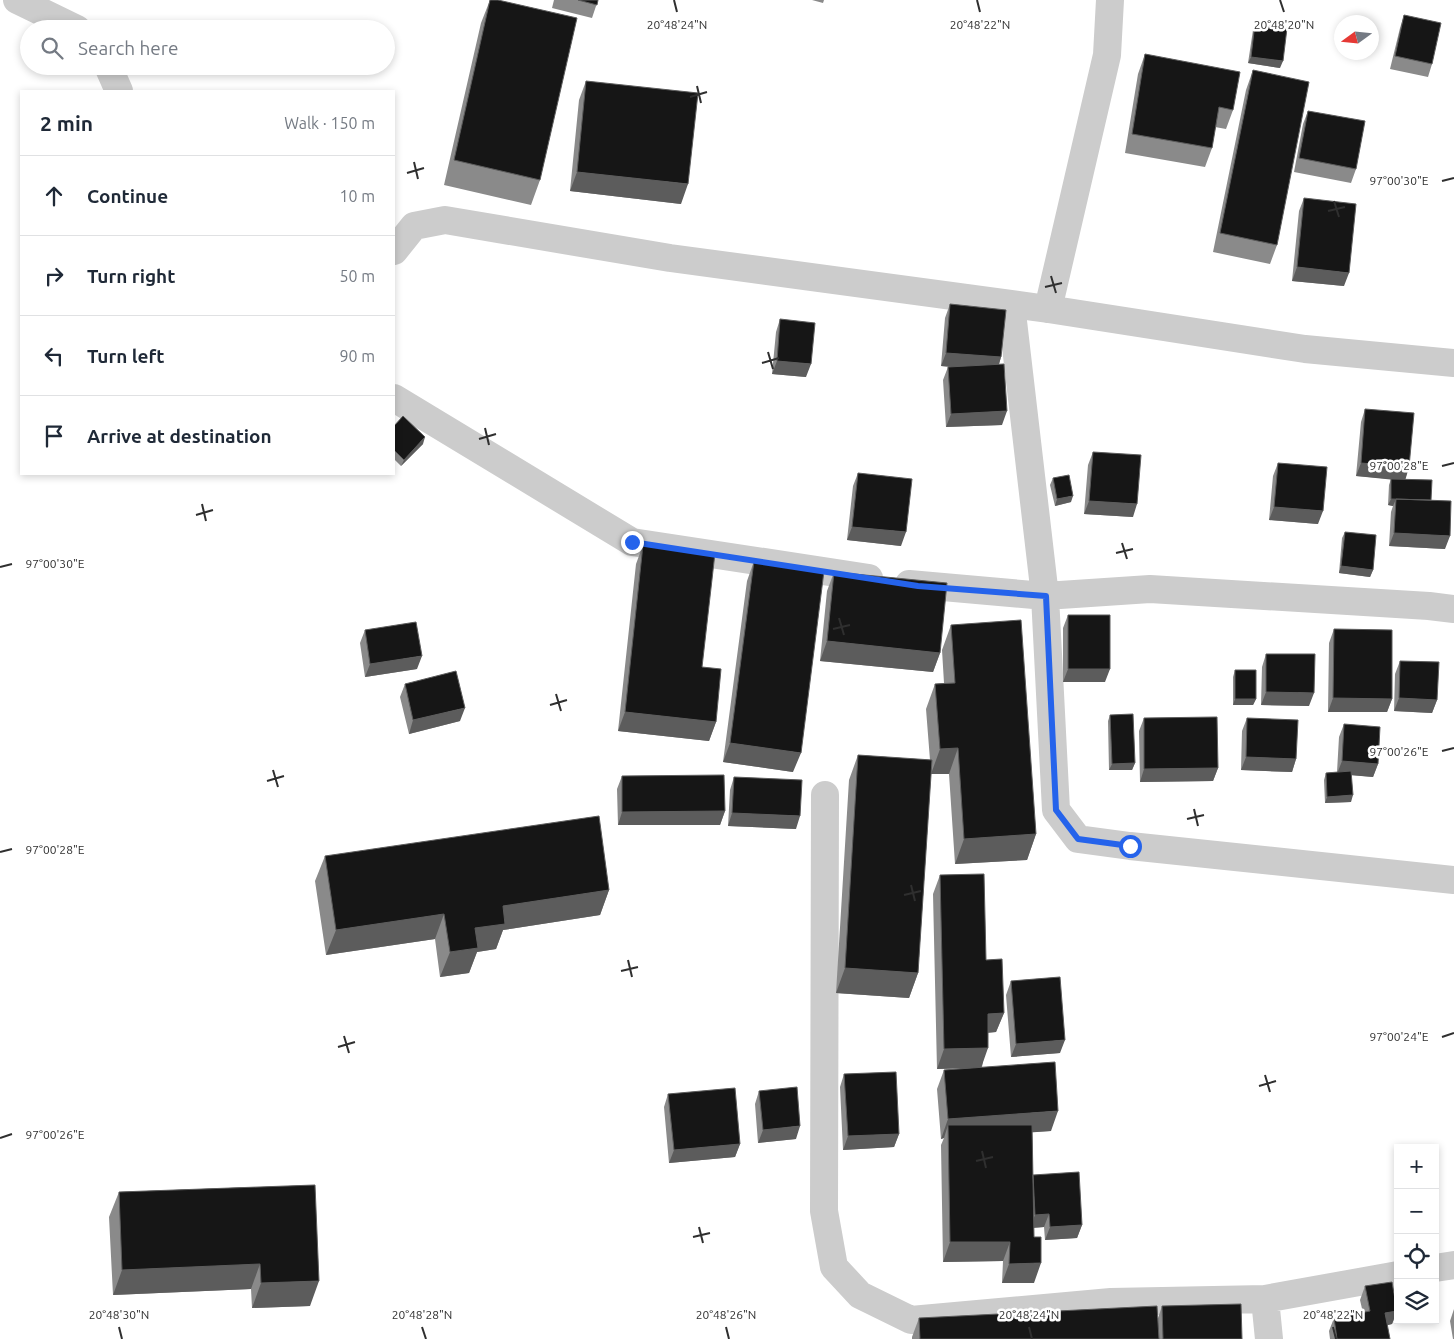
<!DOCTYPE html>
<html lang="en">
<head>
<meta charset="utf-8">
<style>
	:root { --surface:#fff; --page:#f6f6f7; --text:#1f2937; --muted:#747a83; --line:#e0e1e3 }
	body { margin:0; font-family:Ubuntu,sans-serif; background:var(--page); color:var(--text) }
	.controls { position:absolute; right:15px; bottom:15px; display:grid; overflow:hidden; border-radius:0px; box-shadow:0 2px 8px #0003 }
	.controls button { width:45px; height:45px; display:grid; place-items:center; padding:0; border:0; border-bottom:1px solid var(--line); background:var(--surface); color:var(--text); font:25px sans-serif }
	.compass { position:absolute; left:1334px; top:15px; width:45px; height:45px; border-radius:50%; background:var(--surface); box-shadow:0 2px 8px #0003; rotate:255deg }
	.stop { position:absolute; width:15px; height:15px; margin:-11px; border:4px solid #2563eb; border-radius:50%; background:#fff }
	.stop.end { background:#2563eb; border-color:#fff; box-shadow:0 1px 5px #0008 }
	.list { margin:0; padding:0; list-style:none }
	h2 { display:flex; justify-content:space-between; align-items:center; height:65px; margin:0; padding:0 20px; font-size:21px }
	h2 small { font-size:16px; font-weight:400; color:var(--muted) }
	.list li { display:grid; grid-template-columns:32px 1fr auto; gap:15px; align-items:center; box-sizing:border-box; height:80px; padding:0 20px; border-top:1px solid var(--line) }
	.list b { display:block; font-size:19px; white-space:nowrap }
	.list em { font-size:16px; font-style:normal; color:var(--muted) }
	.icon { flex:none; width:28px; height:28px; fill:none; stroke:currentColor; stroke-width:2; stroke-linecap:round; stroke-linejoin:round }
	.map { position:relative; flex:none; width:1454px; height:1339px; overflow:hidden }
	.search { position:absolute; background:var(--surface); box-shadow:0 2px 8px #0003; left:20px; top:20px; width:375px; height:55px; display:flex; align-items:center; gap:12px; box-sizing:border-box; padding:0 18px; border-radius:28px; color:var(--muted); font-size:19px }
	.panel { position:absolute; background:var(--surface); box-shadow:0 2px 8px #0003; left:20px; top:90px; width:375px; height:385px; border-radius:0px }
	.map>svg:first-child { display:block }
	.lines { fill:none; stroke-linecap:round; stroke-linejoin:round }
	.minor { stroke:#ccc; stroke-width:28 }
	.wall { fill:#8a8a8a }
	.shaded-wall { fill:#5c5c5c }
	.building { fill:#161616; stroke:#5c5c5c }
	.route { stroke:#2563eb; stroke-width:6 }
	.ticks { fill:none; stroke:#2f2f2f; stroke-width:2 }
	.ticks-label { font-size:12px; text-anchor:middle; fill:#2f2f2f; stroke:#fff; stroke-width:5; stroke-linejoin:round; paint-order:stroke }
</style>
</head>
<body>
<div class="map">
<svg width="1454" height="1339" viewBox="0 0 1454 1339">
	<rect width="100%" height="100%" fill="#fff"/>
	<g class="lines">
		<path class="minor" d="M17,0L77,29
			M108,66L119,91
			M394,251L414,226L445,220L670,258L1048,309L1305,349L1454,363
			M1011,304L1045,596L1056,810L1078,839L1130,846L1454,880
			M1048,309L1107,55L1110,0
			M394,398L632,542L869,578
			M909,584L1045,596L1150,589L1429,606L1454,609
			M825,795L824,1211L834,1267L860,1295L911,1320L1111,1302L1265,1299L1269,1339
			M1435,1268L1454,1265
			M1265,1299L1398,1275"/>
	</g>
	<path class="wall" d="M490,0L540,180L531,205L444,185L481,23Z
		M554,0H598L592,18L552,8Z
		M812,0H824L823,3Z
		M1404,15L1432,64L1428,77L1390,69L1400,28Z
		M1255,23L1280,68L1248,63L1253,30Z
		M1145,54L1233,110L1226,129L1215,127L1212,148L1205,167L1125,153L1138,74Z
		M1253,70L1277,245L1270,264L1213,252L1246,90Z
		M586,81L681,204L570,191L579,100Z
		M1308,111L1356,169L1351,183L1294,172L1303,124Z
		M1304,198L1344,286L1292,281L1299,211Z
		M950,304L1001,357L999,364L1002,425L946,427L943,380L948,367H953L941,366L945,318Z
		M780,319L806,377L772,374L776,332Z
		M1365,409L1409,467L1405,479L1431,500L1445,549L1389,546L1391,512L1393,506L1388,505L1389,485L1391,479L1356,476L1361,422Z
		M394,426L423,444L401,466L394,459Z
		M1093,452L1133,517L1084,514L1088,465Z
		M1278,463L1318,524L1269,520L1273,476Z
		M858,473L901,546L847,540L853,486Z
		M1053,478L1071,502L1055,506L1050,485Z
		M1345,532L1373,570L1370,577L1339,573L1342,538Z
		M643,545L716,722L709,741L618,731L636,564Z
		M754,561L793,772L723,762L747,581Z
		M834,572L940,653L933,672L820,661L827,591Z
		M1068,615L1105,682H1063V628Z
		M951,625L1036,834L1027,860L955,864L949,774H931L918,973L909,998L836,993L849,780L858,755L930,760L926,709L935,684L944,683L942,650Z
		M1334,629L1392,699L1387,712H1328L1329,643Z
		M365,630L417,669L365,677L360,643Z
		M1266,654L1309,706L1261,705L1262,667Z
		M1400,661L1437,700L1432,713L1394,711L1395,674Z
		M1235,670L1256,699L1253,705H1233V677Z
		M405,684L460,721L409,734L400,697Z
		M1110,715L1135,763L1132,770H1109L1108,721Z
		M1144,718L1218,768L1213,781L1140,782L1139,731Z
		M1247,718L1296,759L1292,772L1241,770L1242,731Z
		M1344,724L1378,764L1373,777L1352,775L1351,802L1325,803L1324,780L1326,773L1337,772L1339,737Z
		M622,776L725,811L720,825H618L617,789Z
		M734,777L796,829L728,826L730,790Z
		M325,856L609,890L600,915L503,930L496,949L477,952L469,973L440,977L435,939L326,955L315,881Z
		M940,875L986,960L1004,1013L996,1032L988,1033L982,1067L1051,1131L1032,1132L1033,1175L1082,1225L1077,1238L1045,1240L1044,1227L1033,1228L1034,1283H1002L1003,1261L943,1262L941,1145L944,1138L941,1139L937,1089L944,1070L961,1068L937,1069L933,894Z
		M1011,981L1060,1053L1011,1057L1006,995Z
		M844,1074L899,1134L894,1147L843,1150L840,1087Z
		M759,1091L796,1139L758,1143L755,1104Z
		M668,1094L740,1144L735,1157L669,1163L664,1107Z
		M315,1185L310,1306L252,1308L251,1289L113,1295L109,1217L119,1192Z
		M1365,1286L1397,1311L1392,1324L1387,1325L1390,1339H1330L1329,1331L1334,1318L1363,1313L1360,1300Z
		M1162,1306L1242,1339H912V1337L919,1318H1158Z
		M1454,1309V1339H1453L1450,1321Z"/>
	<path class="shaded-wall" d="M1251,57L1283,61L1280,68L1248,63Z
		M577,172L688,184L681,204L570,191Z
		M1297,267L1349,273L1344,286L1292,281Z
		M946,353L1001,357L997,371L941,366Z
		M777,361L811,364L806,377L772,374Z
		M1007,411L1002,425L946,427L951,414Z
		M425,437L423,444L401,466L404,460Z
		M1361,463L1409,467L1405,481L1356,476Z
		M1073,496L1071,502L1055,506L1057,499Z
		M1391,499H1396L1393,506L1388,505Z
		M1089,501L1137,504L1133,517L1084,514Z
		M1274,507L1323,511L1318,524L1269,520Z
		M852,527L906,532L901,546L847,540Z
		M1394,533L1450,536L1445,549L1389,546Z
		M1341,566L1373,570L1370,577L1339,573Z
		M827,641L940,653L933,672L820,661Z
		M422,656L417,669L365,677L370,664Z
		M1068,669H1110L1105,682H1063Z
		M1266,692L1314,693L1309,706L1261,705Z
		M1333,698L1392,699L1387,712H1328Z
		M1399,698L1437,700L1432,713L1394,711Z
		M1235,699H1256L1253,705H1233Z
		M465,708L460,721L409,734L413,720Z
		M625,712L716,722L709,741L618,731Z
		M730,743L801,753L793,772L723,762Z
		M958,748L949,774H931L940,749Z
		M1246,757L1296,759L1292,772L1241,770Z
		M1342,761L1378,764L1373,777L1337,774Z
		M1135,763L1132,770H1109L1112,764Z
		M1218,768L1213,781L1140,782L1144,769Z
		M1353,795L1351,802L1325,803L1327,797Z
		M725,811L720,825H618L622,812Z
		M732,813L800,816L796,829L728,826Z
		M1036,834L1027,860L955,864L964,839Z
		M609,890L600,915L503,930L496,949L477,952L469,973L440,977L450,952L475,928L503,906Z
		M444,914L435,939L326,955L336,930Z
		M845,968L918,973L909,998L836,993Z
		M1004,1013L996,1032L981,1033L988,1014Z
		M1065,1040L1060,1053L1011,1057L1016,1044Z
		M988,1048L981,1068L937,1069L944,1049Z
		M1058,1111L1051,1131L949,1138L948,1125L944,1138L941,1139L948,1119Z
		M800,1126L796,1139L758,1143L763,1130Z
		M899,1134L894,1147L843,1150L848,1136Z
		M740,1144L735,1157L669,1163L674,1150Z
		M1049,1214L1044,1227L1030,1228L1035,1215Z
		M1082,1225L1077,1238L1045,1240L1050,1227Z
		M950,1242H1010L1003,1261L943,1262Z
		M1041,1263L1034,1283H1002L1009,1264Z
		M260,1264L251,1289L113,1295L122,1270Z
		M319,1281L310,1306L252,1308L261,1283Z
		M1397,1311L1392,1324L1380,1327L1385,1313Z"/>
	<path class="building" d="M490,0H498L577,18L540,180L454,160Z
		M578,0H598L597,5Z
		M1404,15L1441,23L1432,64L1395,56Z
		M1255,23L1287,28L1283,61L1251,57Z
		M1145,54L1240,72L1233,110L1219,107L1212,148L1132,134Z
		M1253,70L1309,82L1277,245L1220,233Z
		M586,81L698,93L688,184L577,172Z
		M1308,111L1365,121L1356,169L1299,158Z
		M1304,198L1356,204L1349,273L1297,267Z
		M950,304L1006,310L1001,357L946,353Z
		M780,319L815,323L811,364L777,361Z
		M1004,364L1007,411L951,414L948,367Z
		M1365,409L1414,413L1409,467L1361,463Z
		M403,416L425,437L404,460L394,450V426Z
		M1093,452L1141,455L1137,504L1089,501Z
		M1278,463L1327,467L1323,511L1274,507Z
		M858,473L912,479L906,532L852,527Z
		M1069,475L1073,496L1057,499L1053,478Z
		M1391,479L1432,480L1431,500L1391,499Z
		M1396,499L1451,501L1450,536L1394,533Z
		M1345,532L1376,535L1373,570L1341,566Z
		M643,545L715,553L702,667L721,669L716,722L625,712Z
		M754,561L824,571L801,753L730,743Z
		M834,572L947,583L940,653L827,641Z
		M1068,615H1110V669H1068Z
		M1021,620L1036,834L964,839L958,748L940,749L935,684L955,683L951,625Z
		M416,622L422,656L370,664L365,630Z
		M1334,629L1392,630V699L1333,698Z
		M1266,654H1315L1314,693L1266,692Z
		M1400,661L1439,662L1437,700L1399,698Z
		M1235,670H1256V699H1235Z
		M456,671L465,708L413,720L405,684Z
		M1133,714L1135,763L1112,764L1110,715Z
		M1217,717L1218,768L1144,769V718Z
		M1247,718L1298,720L1296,759L1246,757Z
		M1344,724L1380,727L1378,764L1342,761Z
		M858,755L932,760L918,973L845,968Z
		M1351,771L1353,795L1327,797L1326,773Z
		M724,775L725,811L622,812V776Z
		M734,777L802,780L800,816L732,813Z
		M599,816L609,890L503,906L505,924L475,928L478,948L450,952L444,914L336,930L325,856Z
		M984,874L986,960L1002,959L1004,1013L988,1014V1048L944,1049L940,875Z
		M1060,977L1065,1040L1016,1044L1011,981Z
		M1055,1062L1058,1111L948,1119L944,1070Z
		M896,1072L899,1134L848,1136L844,1074Z
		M797,1087L800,1126L763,1130L759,1091Z
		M735,1088L740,1144L674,1150L668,1094Z
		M948,1125H1032L1034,1237H1041V1263L1009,1264L1010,1242H950Z
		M1079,1172L1082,1225L1050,1227L1049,1214L1035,1215L1033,1175Z
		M315,1185L319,1281L261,1283L260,1264L122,1270L119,1192Z
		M1392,1282L1397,1311L1385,1313L1390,1339H1337L1334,1318L1370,1311L1365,1286Z
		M1241,1304L1242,1339H1163L1162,1306Z
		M1157,1306L1159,1339H920L919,1318Z"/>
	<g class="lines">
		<path class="route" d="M632,542L918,586L1046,596L1056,810L1078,839L1130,846"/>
	</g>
	<path class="ticks" d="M674,0L677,12M977,0L980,12M1280,0L1284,12M697,86L701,103M690,97L707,92M414,162L418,179M407,173L424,168M1442,181L1454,178M1334,201L1339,217M1328,211L1345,207M1051,276L1056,293M1045,287L1062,283M768,352L773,369M762,363L779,358M485,428L489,445M479,439L496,434M1442,466L1454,463M202,504L206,521M196,515L213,510M1122,543L1127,559M1116,553L1133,549M0,567L12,564M839,618L844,635M833,629L850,625M556,694L561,711M550,705L567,700M1442,751L1454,748M273,770L278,787M267,781L284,776M1194,809L1198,826M1187,819L1204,815M0,852L12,849M911,885L915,901M904,895L921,891M628,960L632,977M621,971L638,967M344,1036L349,1053M1442,1037L1454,1033M338,1047L355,1042M1265,1075L1270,1092M1259,1086L1276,1081M0,1138L12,1134M982,1151L986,1168M976,1161L993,1157M699,1227L703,1243M693,1237L710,1233M119,1327L122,1339M422,1327L426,1339M726,1327L729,1339M1029,1327L1032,1339M1333,1327L1336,1339"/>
	<g class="ticks-label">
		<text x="677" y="29">20°48'24"N</text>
		<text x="980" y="29">20°48'22"N</text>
		<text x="1284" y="29">20°48'20"N</text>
		<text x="1399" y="185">97°00'30"E</text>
		<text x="1399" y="470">97°00'28"E</text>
		<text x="55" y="568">97°00'30"E</text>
		<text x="1399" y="756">97°00'26"E</text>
		<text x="55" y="854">97°00'28"E</text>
		<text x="1399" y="1041">97°00'24"E</text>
		<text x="55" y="1139">97°00'26"E</text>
		<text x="119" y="1319">20°48'30"N</text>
		<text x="422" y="1319">20°48'28"N</text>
		<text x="726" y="1319">20°48'26"N</text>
		<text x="1029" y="1319">20°48'24"N</text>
		<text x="1333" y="1319">20°48'22"N</text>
	</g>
</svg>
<div class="controls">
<button>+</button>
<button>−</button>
<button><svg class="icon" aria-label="locate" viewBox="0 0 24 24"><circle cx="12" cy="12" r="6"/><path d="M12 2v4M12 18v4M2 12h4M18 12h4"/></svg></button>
<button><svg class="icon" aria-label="layers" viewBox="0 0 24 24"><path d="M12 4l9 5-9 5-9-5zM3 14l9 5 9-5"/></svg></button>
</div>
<svg class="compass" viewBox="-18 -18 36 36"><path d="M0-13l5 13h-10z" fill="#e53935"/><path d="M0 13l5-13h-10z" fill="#747a83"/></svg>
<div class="stop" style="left:1130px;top:846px"></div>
<div class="stop end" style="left:632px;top:542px"></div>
<div class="search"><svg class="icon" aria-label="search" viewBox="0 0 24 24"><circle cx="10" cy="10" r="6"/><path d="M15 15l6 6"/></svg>Search here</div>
<section class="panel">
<h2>2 min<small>Walk · 150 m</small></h2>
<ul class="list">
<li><svg class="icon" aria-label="ahead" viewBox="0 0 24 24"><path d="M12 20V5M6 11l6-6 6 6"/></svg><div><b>Continue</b></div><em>10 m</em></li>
<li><svg class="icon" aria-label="right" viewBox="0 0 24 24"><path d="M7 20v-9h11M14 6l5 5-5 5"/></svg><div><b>Turn right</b></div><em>50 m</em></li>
<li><svg class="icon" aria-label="left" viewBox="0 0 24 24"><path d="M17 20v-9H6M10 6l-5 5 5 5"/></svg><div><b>Turn left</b></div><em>90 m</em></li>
<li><svg class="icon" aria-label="arrive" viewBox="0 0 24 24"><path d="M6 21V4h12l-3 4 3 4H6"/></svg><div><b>Arrive at destination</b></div></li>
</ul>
</section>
</div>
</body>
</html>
